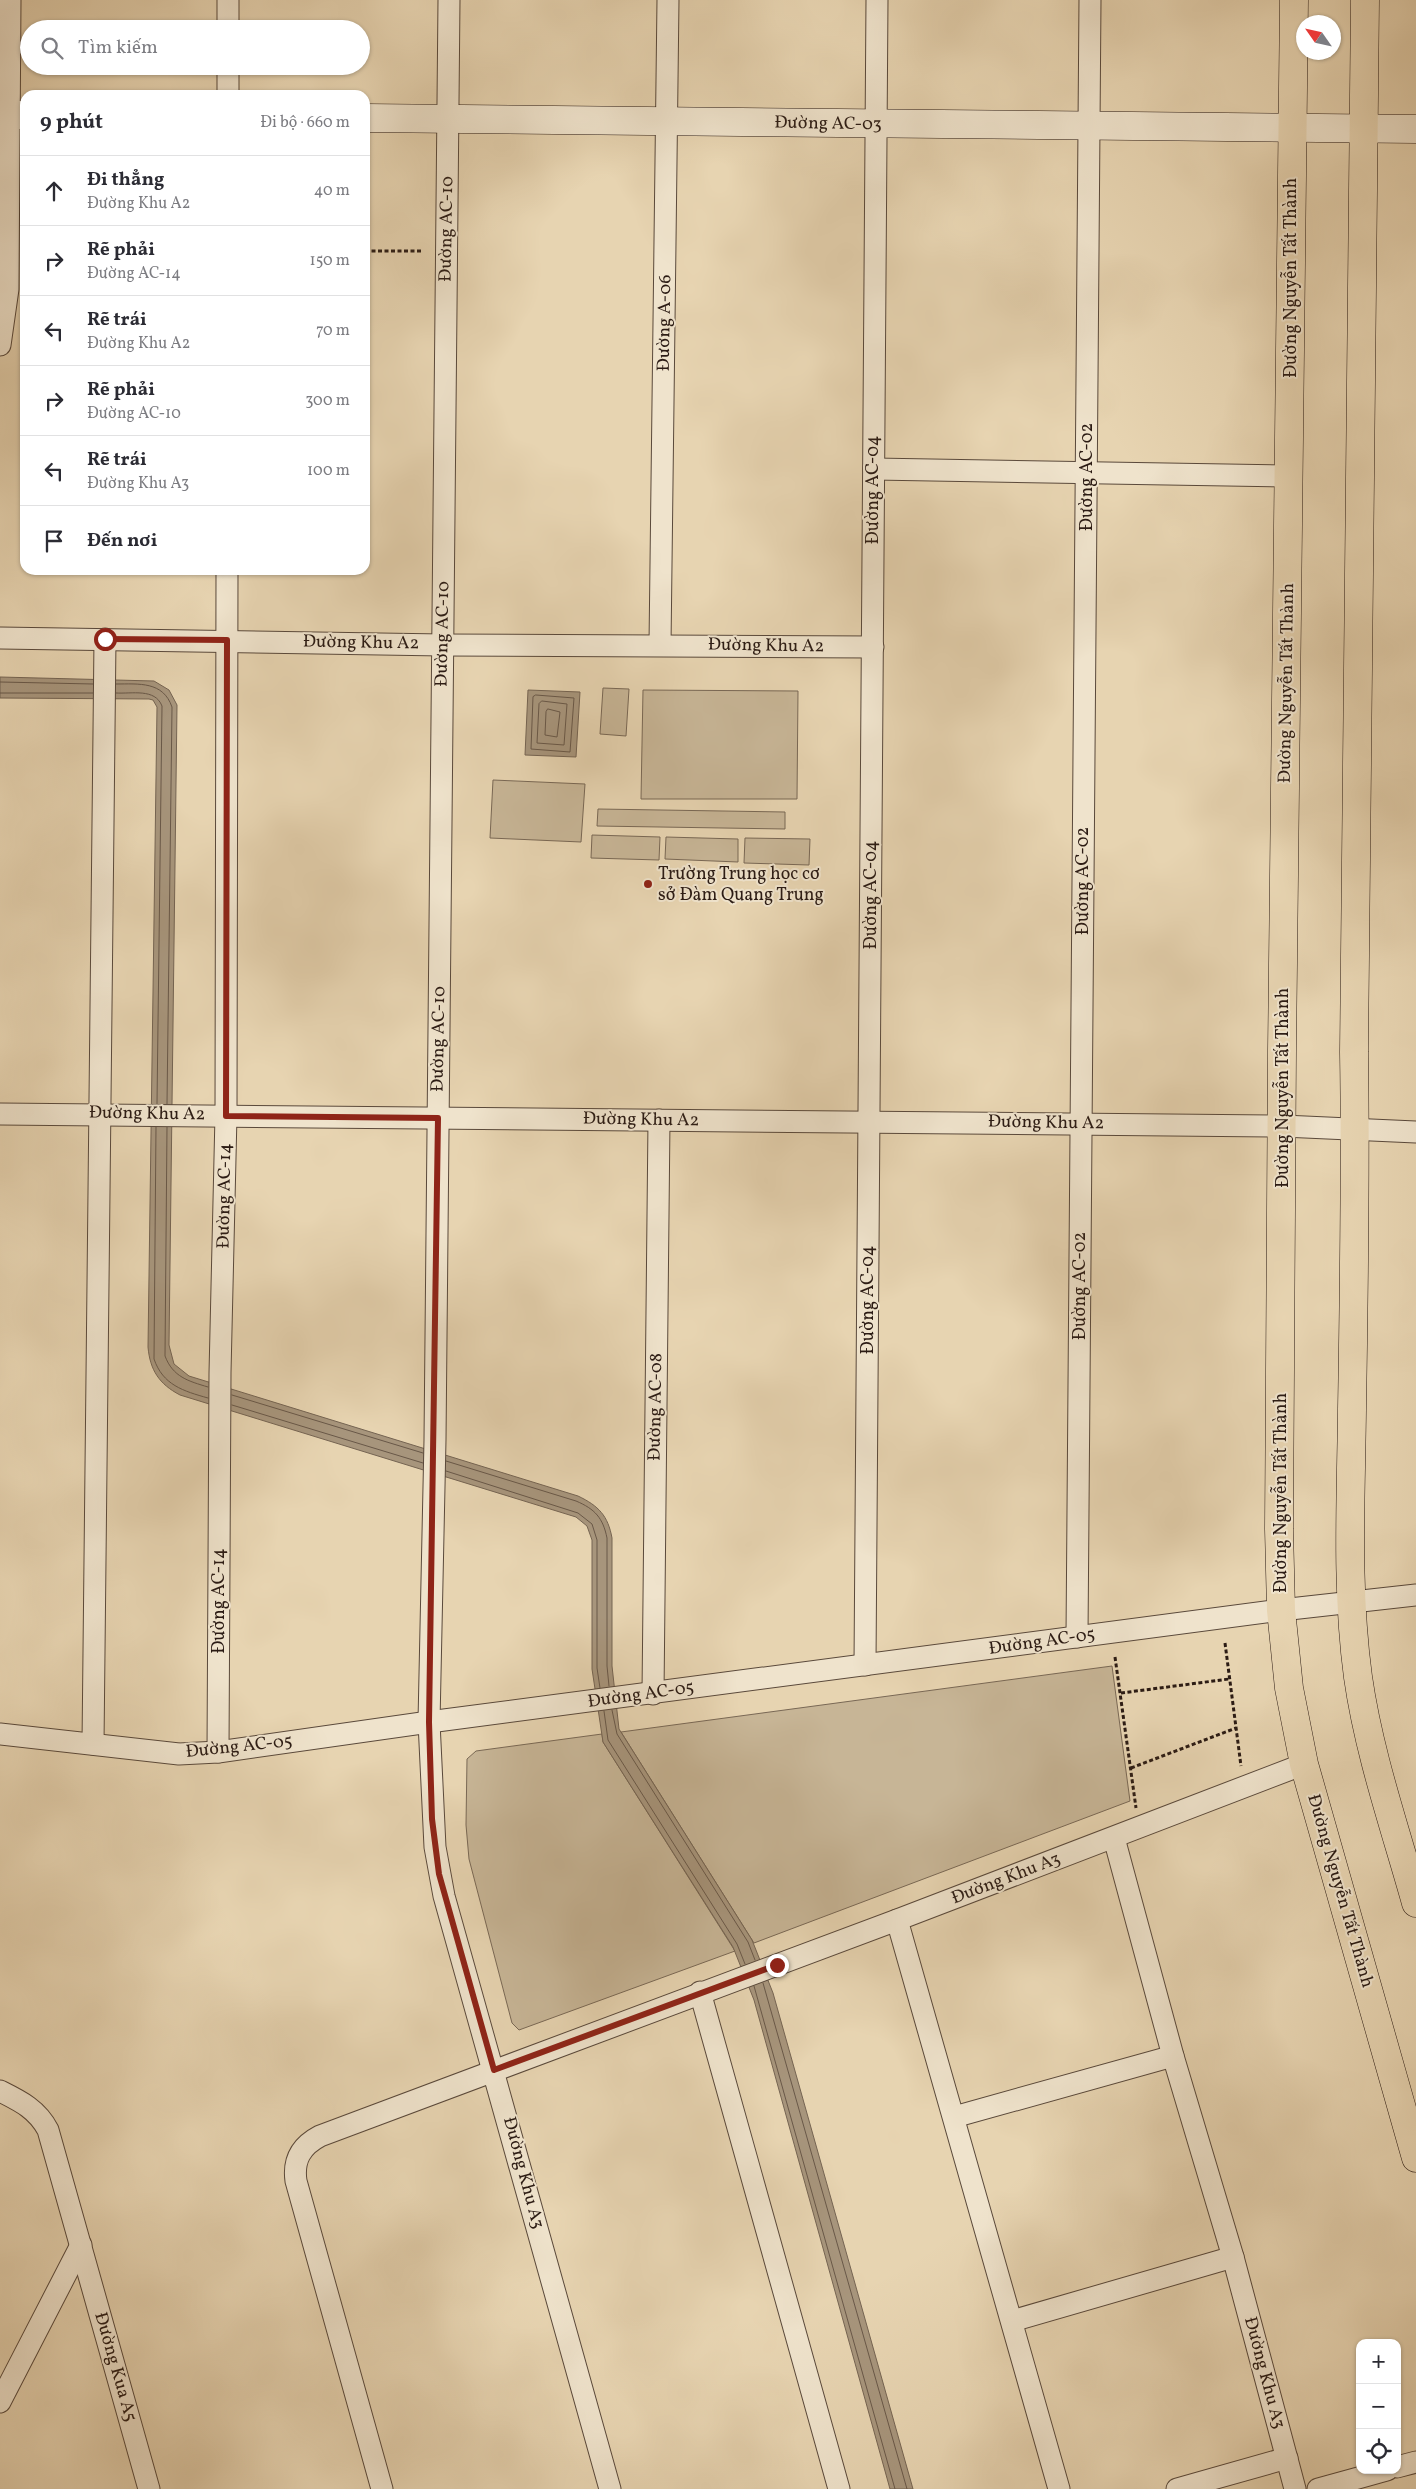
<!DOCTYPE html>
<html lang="vi">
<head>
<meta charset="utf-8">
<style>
  :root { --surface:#fff; --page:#f7f7f7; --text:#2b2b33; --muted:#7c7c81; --line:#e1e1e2 }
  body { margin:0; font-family:Vollkorn,serif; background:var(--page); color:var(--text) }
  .controls { position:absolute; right:15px; bottom:15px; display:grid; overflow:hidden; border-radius:10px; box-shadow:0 1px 4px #0004 }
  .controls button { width:45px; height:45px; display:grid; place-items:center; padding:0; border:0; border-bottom:1px solid var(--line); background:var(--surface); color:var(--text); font:25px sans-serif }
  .compass { position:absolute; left:1296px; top:15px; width:45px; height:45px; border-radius:50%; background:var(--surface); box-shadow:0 1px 4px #0004; rotate:304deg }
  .stop { position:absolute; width:15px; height:15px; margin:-11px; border:4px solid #8f2418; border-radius:50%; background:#fff }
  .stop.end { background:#8f2418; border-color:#fff; box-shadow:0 1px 5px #0008 }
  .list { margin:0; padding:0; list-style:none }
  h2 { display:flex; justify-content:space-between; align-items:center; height:65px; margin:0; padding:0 20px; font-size:21px }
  h2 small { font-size:16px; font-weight:400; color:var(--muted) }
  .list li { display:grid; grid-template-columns:32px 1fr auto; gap:15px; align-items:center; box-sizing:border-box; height:70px; padding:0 20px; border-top:1px solid var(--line) }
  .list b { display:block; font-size:19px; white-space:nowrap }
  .list p { margin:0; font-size:16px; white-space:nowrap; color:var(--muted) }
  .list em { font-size:16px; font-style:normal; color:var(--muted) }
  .icon { flex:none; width:28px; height:28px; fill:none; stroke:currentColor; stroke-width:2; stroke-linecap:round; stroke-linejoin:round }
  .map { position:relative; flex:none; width:1416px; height:2489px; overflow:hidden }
  .search { position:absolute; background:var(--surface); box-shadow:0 1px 4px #0004; left:20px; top:20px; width:350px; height:55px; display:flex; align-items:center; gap:12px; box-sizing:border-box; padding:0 18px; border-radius:28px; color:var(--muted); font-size:19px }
  .panel { position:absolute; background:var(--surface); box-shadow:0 1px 4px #0004; left:20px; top:90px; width:350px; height:485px; border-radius:15px }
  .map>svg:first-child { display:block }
</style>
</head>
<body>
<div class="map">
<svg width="1416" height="2489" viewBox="0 0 1416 2489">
  <rect width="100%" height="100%" fill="#e7d4b1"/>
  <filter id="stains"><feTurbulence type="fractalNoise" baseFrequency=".004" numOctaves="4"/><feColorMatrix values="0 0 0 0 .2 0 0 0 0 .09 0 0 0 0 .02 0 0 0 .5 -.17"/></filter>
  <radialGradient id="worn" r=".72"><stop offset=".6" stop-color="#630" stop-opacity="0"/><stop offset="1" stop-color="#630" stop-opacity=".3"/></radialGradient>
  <g fill="#c7b596" stroke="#796855">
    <path d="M 603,688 L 629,689 L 626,736 L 600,734 Z"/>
    <path d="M 643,690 L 798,691 L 797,799 L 641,799 Z"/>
    <path d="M 493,780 L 585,784 L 581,842 L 490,838 Z"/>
    <path d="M 598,809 L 785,812 L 785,829 L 597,826 Z"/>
    <path d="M 592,835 L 660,837 L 659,860 L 591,858 Z"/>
    <path d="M 666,837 L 738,839 L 738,862 L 665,859 Z"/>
    <path d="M 745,838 L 810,839 L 809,865 L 744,863 Z"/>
    <path d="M 1112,1666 L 1130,1801 L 754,1943 L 621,1732 Z"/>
    <path d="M 602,1734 L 603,1742 L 735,1951 L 519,2030 L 512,2023 L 469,1859 L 466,1825 L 467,1759 L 476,1751 Z"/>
  </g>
  <g fill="#a7957c" stroke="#756452">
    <path d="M 0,677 L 154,681 L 169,690 L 177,705 L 169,1345 L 174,1364 L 189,1376 L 578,1496 C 599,1506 608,1516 612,1538 L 612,1666 L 619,1729 L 752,1940 L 773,1993 L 913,2489 L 890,2489 L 754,2000 L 733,1947 L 603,1742 L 592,1669 L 592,1540 L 587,1526 L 576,1517 L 180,1395 C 159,1384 150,1370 148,1347 L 157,707 L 153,700 L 149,699 L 0,698 Z"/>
    <path d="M 528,690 L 580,692 L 576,757 L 525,755 Z"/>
  </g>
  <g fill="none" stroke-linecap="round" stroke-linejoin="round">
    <g stroke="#695848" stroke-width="1">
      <path d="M 0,682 L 93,684"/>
      <path d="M 116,684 C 139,684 163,681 172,707 L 167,1104"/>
      <path d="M 0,693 L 93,693"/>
      <path d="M 116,693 C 132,694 155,688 162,706 L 157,1104"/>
      <path d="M 536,695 L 574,698 L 570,752 L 531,749 L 533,697 Z"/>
      <path d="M 542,701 L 567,704 L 564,745 L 537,743 L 539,704 Z"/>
      <path d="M 548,709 L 560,712 L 557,737 L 545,735 L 546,712 Z"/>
      <path d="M 156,1127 L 154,1359 C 163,1385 183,1391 208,1398"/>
      <path d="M 167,1127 L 165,1356 C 173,1377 188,1381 208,1387"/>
      <path d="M 232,1395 L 423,1453"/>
      <path d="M 232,1405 L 423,1463"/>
      <path d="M 446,1461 L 576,1501 C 595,1509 603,1518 607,1538 L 607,1666 L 609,1686"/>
      <path d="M 446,1471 L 578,1513 L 592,1524 L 597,1540 L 597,1668 L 600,1688"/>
      <path d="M 612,1710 L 617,1734 L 748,1942 L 755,1960"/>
      <path d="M 604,1711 L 608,1740 L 737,1944 L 745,1964"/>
      <path d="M 763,1983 L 907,2489"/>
      <path d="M 754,1986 L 895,2489"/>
    </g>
    <g stroke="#5a493b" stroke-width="23">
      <g id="street">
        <path d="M 449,0 L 435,1440 L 429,1722 L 435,1847 L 444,1896 L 610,2489"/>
        <path d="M 228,29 L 228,0"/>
        <path d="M 228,95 L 228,66"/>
        <path d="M 0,345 L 8,289 L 10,0"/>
        <path d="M 874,469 L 1289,476"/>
        <path d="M 0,638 L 443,645 L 873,647"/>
        <path d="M 660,645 L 668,0"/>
        <path d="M 0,1114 L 1283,1126 L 1416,1132"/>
        <path d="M 1077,1637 L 1090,0"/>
        <path d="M 865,1665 L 877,0"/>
        <path d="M 653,1694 L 659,1120"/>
        <path d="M 0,1734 L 179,1754 L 218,1752 L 429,1722 L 1281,1610 L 1416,1595"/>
        <path d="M 93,1744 L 105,639"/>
        <path d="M 218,1752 L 220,1373 L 226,1115 L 227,570"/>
        <path d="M 1114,1838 L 1173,2056 L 1233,2257 L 1295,2489"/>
        <path d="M 897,1920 L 1059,2489"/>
        <path d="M 700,1992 L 839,2489"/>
        <path d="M 0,2091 C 20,2101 37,2109 48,2130 L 149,2489"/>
        <path d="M 954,2117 L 1173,2056"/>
        <path d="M 1012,2321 L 1233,2257"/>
        <path d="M 0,2402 L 81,2245"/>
        <path d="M 1397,2467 L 1416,2462"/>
        <path d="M 382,2489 L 296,2181 C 293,2160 301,2146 320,2136 L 897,1920 L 1304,1764"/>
        <path d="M 1177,2489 L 1287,2458"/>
        <path d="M 1318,2489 L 1387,2470"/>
      </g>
    </g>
    <g stroke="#2b1b14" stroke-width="29">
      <g id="secondary">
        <path d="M 0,115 L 25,115"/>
        <path d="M 365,118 L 1416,129"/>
      </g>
    </g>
    <g stroke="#2b1b14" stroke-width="29">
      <g id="primary">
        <path d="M 1294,0 L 1282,1051 L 1279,1529 L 1281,1610 L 1289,1688 L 1304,1764 L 1416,2158"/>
        <path d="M 1365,0 L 1354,1052 C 1356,1171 1354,1290 1352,1410 C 1351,1499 1346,1589 1358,1677 C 1369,1754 1395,1828 1416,1903"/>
      </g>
    </g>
    <g stroke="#2b1b14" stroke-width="3" stroke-dasharray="4 2.5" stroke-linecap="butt">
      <path d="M 365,251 L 423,251"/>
      <path d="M 1225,1643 L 1241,1766"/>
      <path d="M 1115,1657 L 1136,1808"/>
      <path d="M 1121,1693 L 1229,1679"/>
      <path d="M 1131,1768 L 1236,1728"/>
    </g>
    <use href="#street" stroke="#efe3cc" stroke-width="21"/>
    <use href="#secondary" stroke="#efe3cc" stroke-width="28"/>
    <use href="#primary" stroke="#e7d4b1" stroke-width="28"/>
  </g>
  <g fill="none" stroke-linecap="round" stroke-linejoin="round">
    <path stroke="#8f2418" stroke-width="6" d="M 105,639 L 227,640 L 226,1116 L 438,1118 L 429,1722 L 432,1819 L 439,1874 L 494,2070 L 777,1965"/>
  </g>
  <circle fill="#8f2418" stroke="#efe3cc" stroke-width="2" cx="648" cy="884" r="5"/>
  <g text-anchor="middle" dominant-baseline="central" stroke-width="4" stroke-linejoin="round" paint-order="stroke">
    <g font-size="18" fill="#2b1b14" stroke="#efe3cc">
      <text transform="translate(828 124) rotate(1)">Đường AC-03</text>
      <text transform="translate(447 229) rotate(-89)">Đường AC-10</text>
      <text transform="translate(1291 278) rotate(-90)">Đường Nguyễn Tất Thành</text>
      <text transform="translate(665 323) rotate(-89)">Đường A-06</text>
      <text transform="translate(1087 477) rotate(-90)">Đường AC-02</text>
      <text transform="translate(873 490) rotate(-90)">Đường AC-04</text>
      <text transform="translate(443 634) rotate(-89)">Đường AC-10</text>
      <text transform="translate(361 643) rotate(1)">Đường Khu A2</text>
      <text transform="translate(766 646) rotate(1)">Đường Khu A2</text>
      <text transform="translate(1287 683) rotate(-89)">Đường Nguyễn Tất Thành</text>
      <text transform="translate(1083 881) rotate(-90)">Đường AC-02</text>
      <text transform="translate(871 895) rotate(-90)">Đường AC-04</text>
      <text transform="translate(439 1039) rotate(-89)">Đường AC-10</text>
      <text transform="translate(1283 1088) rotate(-90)">Đường Nguyễn Tất Thành</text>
      <text transform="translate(147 1114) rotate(1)">Đường Khu A2</text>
      <text transform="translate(641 1120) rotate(1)">Đường Khu A2</text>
      <text transform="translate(1046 1123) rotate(1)">Đường Khu A2</text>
      <text transform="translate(225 1196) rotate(-89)">Đường AC-14</text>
      <text transform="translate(1080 1286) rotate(-90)">Đường AC-02</text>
      <text transform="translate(868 1300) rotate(-90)">Đường AC-04</text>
      <text transform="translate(656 1407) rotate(-89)">Đường AC-08</text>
      <text transform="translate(1281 1493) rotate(-90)">Đường Nguyễn Tất Thành</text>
      <text transform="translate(219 1601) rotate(-90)">Đường AC-14</text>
      <text transform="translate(1042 1642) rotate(-8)">Đường AC-05</text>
      <text transform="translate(641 1695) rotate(-8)">Đường AC-05</text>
      <text transform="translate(239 1747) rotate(-6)">Đường AC-05</text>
      <text transform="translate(1006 1879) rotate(-21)">Đường Khu A3</text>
      <text transform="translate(1340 1891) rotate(74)">Đường Nguyễn Tất Thành</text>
      <text transform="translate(523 2173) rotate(75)">Đường Khu A3</text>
      <text transform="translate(115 2367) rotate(74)">Đường Kua A5</text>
      <text transform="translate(1264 2373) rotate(75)">Đường Khu A3</text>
    </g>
    <g font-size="18" fill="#2b1b14" stroke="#efe3cc" text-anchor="start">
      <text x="658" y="874">Trường Trung học cơ<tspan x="658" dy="21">sở Đàm Quang Trung</tspan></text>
    </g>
  </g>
  <rect width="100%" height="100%" filter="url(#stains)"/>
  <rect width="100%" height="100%" fill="url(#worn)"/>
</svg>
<div class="controls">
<button>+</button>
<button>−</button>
<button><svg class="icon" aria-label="locate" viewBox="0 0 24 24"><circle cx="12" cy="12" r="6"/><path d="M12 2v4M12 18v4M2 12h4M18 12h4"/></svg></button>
</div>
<svg class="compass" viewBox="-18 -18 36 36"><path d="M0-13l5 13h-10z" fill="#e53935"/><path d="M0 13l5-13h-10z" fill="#7c7c81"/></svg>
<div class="stop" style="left:105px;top:639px"></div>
<div class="stop end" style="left:777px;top:1965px"></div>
<div class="search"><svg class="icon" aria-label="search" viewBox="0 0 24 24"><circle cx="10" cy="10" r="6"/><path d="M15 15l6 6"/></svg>Tìm kiếm</div>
<section class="panel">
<h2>9 phút<small>Đi bộ · 660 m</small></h2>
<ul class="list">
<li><svg class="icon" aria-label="ahead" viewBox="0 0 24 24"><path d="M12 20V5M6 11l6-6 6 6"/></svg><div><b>Đi thẳng</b><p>Đường Khu A2</p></div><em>40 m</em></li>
<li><svg class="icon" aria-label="right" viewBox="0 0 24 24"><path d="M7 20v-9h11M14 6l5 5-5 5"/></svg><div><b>Rẽ phải</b><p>Đường AC-14</p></div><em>150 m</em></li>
<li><svg class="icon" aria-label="left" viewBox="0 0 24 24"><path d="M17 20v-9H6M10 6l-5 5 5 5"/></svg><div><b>Rẽ trái</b><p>Đường Khu A2</p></div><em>70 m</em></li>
<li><svg class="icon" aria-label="right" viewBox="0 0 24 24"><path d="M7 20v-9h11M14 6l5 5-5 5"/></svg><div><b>Rẽ phải</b><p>Đường AC-10</p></div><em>300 m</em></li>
<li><svg class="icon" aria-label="left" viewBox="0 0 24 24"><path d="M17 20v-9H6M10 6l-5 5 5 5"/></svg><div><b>Rẽ trái</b><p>Đường Khu A3</p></div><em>100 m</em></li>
<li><svg class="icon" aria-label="arrive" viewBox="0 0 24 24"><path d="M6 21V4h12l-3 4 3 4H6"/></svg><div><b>Đến nơi</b></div></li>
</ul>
</section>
</div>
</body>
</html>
